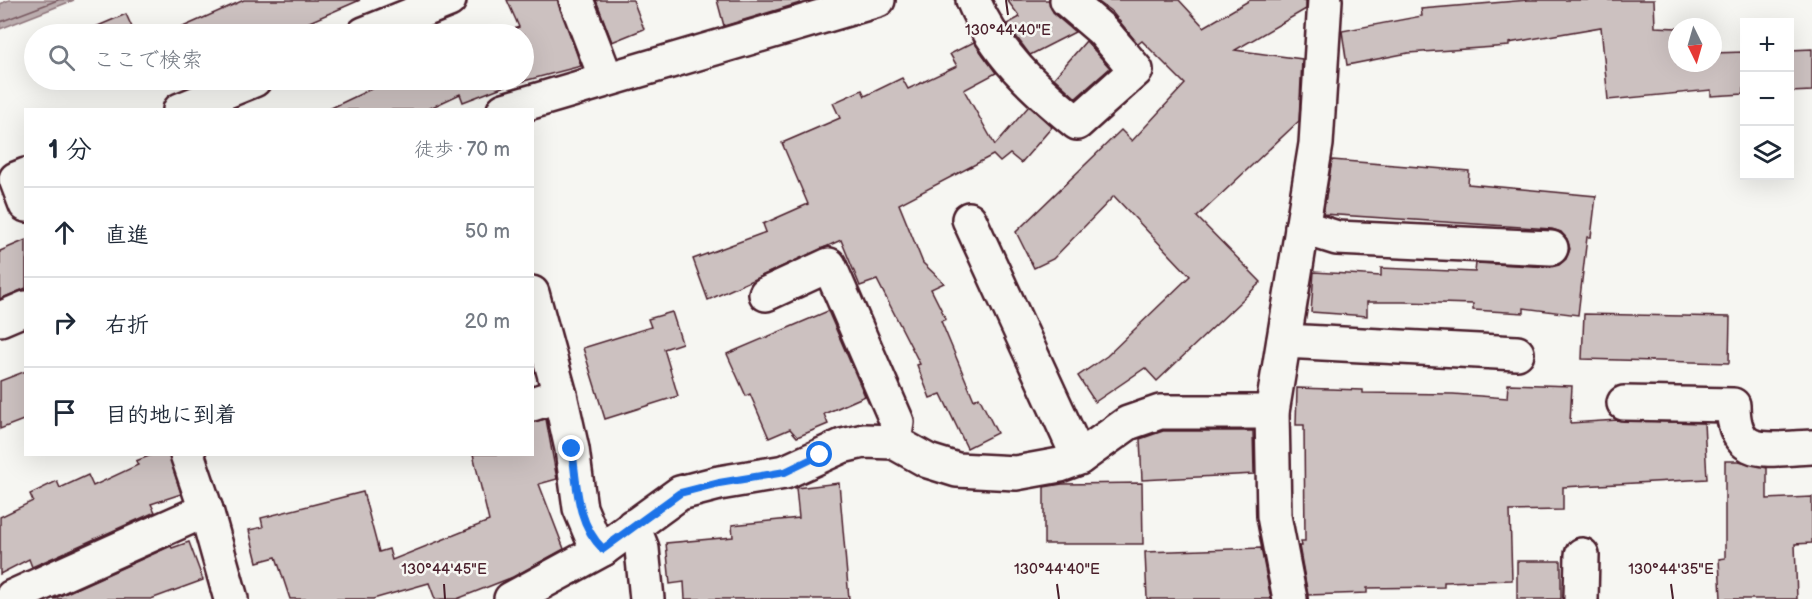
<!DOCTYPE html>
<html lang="ja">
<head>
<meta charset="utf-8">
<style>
  :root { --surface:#fff; --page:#f6f6f7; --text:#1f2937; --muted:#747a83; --line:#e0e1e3 }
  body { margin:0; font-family:"Balsamiq Sans","Klee One",sans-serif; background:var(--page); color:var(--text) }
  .controls { position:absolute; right:18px; top:18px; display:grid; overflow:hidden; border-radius:0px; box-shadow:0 6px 24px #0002 }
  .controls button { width:54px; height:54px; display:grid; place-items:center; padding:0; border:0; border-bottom:2px solid var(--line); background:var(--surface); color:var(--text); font:30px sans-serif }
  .compass { position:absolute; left:1668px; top:18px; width:54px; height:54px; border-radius:50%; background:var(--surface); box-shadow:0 6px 24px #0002; rotate:175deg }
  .stop { position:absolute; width:18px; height:18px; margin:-14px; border:4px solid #1a73e8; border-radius:50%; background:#fff }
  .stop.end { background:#1a73e8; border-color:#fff; box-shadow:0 2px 6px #0008 }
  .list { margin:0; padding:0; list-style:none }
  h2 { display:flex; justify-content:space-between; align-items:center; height:78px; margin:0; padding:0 24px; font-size:26px }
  h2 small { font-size:20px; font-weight:400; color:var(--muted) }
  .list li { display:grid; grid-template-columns:39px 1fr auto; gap:18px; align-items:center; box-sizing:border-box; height:90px; padding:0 24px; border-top:2px solid var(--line) }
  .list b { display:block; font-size:22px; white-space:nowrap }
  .list em { font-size:20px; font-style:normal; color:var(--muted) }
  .icon { flex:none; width:33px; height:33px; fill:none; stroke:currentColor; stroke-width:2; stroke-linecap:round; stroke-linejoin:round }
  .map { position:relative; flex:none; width:1812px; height:599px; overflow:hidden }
  .search { position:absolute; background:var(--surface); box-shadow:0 6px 24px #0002; left:24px; top:24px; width:510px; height:66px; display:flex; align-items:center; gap:15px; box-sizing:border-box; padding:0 21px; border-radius:33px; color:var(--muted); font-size:22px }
  .panel { position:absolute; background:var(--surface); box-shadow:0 6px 24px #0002; left:24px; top:108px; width:510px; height:348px; border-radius:0px }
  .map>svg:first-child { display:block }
</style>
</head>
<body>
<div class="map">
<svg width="1812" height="599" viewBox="0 0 1812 599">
  <rect width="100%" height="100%" fill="#f6f6f2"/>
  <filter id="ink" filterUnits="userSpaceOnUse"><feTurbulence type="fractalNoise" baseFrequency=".0167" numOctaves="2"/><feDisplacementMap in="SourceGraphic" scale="12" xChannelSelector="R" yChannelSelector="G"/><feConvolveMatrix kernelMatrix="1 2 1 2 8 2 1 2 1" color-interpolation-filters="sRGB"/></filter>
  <g filter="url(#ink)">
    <path fill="#bbadae" stroke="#8e747a" stroke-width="1.5" d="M 9,0 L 74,0 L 0,29 L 0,4 Z"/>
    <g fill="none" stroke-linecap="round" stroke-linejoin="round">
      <path stroke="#77585f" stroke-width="1.5" d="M 0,22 L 58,0"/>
    </g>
    <g fill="#ccc1c0" stroke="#4a1f2b" stroke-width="1.5">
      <path d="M 244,0 L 360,0 L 282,34 L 167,34 Z"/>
      <path d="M 507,0 L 558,0 L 581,66 L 505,86 L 463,102 L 460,94 L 426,110 L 327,110 L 390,80 L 524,80 L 524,34 L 499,34 L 519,27 Z"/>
      <path d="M 596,0 L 633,0 L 644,29 L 612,42 Z"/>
      <path d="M 717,0 L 800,0 L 800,3 L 724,26 Z"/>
      <path d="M 1007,0 L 1049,0 L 1054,14 L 1075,32 L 1030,55 L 1007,24 L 1020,17 Z"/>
      <path d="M 1096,0 L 1179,0 L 1204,27 L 1250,0 L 1306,0 L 1306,9 L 1235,50 L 1302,59 L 1299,121 L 1197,217 L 1261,282 L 1157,381 L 1145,368 L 1095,402 L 1078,376 L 1107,356 L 1190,276 L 1114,196 L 1053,259 L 1034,268 L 1016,232 L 1121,130 L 1132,141 L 1185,84 L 1142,41 L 1138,44 L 1112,12 Z"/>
      <path d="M 1528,0 L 1654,0 L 1655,27 L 1677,28 L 1677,63 L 1713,63 L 1713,53 L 1744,52 L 1744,94 L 1711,96 L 1711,90 L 1608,100 L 1601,27 L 1509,43 L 1509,46 L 1408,53 L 1347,65 L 1342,31 L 1422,16 L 1421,9 Z"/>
      <path d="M 126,14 L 135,34 L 79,34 Z"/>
      <path d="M 1086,41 L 1110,68 L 1076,98 L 1054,78 Z"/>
      <path d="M 974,42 L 996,73 L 964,90 L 995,145 L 1029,106 L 1052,127 L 1021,163 L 1010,154 L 1000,162 L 993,155 L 899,204 L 923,263 L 944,283 L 931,289 L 946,319 L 941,321 L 974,400 L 979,397 L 997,433 L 967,448 L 941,394 L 930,398 L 917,365 L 920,364 L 877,280 L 860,286 L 841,240 L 708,300 L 693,259 L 766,232 L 763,224 L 808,204 L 782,143 L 840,118 L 833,103 L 862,90 L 865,96 L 902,78 L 908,89 L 957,66 L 950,54 Z"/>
      <path d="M 1812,49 L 1812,91 L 1790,92 L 1790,50 Z"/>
      <path d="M 1332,160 L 1469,171 L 1468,184 L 1596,196 L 1591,237 L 1587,237 L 1578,315 L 1524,308 L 1524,313 L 1473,310 L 1473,304 L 1404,302 L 1367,302 L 1367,316 L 1311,312 L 1314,272 L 1381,276 L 1381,268 L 1475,272 L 1476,263 L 1551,267 L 1559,265 L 1566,259 L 1570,249 L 1567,239 L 1561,232 L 1552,229 L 1323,214 Z"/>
      <path d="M 26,240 L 26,288 L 0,299 L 0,251 Z"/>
      <path d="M 828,311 L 865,396 L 824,414 L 828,424 L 797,437 L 790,429 L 769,438 L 750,394 L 746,396 L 727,354 Z"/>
      <path d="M 672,312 L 682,343 L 664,349 L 678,396 L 605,419 L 583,348 L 651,327 L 648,319 Z"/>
      <path d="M 1584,314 L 1730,317 L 1729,363 L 1582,359 Z"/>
      <path d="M 26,371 L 26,419 L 0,429 L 0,381 Z"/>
      <path d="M 1508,384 L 1572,386 L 1570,423 L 1618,420 L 1704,423 L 1707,479 L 1563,487 L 1563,510 L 1510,511 L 1512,580 L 1444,582 L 1444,587 L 1367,588 L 1367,593 L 1308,595 L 1299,546 L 1302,546 L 1301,541 L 1305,541 L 1304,425 L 1296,425 L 1297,388 L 1363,390 L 1363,393 L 1453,394 L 1507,398 Z"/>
      <path d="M 546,419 L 557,479 L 539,484 L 564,549 L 513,577 L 457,599 L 435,599 L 429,583 L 373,599 L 290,599 L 276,557 L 257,562 L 249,530 L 263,527 L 261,518 L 363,492 L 379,552 L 389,549 L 392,560 L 489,521 L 473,454 L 532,454 L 532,422 Z"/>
      <path d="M 1163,431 L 1253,431 L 1254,474 L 1142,480 L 1140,439 Z"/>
      <path d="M 154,454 L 169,454 L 181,494 L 151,504 L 155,512 L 32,567 L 29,559 L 0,574 L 0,517 L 33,501 L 30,494 L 57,481 L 60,488 L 88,475 L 93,486 L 138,465 L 136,461 Z"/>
      <path d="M 1725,461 L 1739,461 L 1767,468 L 1767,499 L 1812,497 L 1812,543 L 1795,544 L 1797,599 L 1721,599 L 1719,559 L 1725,558 Z"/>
      <path d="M 839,483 L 849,599 L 685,599 L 684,582 L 670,584 L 666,543 L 733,537 L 732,525 L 799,518 L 796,488 Z"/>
      <path d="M 1142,483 L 1143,544 L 1044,544 L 1044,487 L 1062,484 Z"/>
      <path d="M 189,542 L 203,580 L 151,599 L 53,599 L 171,546 L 172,548 Z"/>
      <path d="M 1261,548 L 1271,599 L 1147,599 L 1145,552 Z"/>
      <rect x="1517" y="561" width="44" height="38"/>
    </g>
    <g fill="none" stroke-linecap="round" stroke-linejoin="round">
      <g stroke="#4a1f2b" stroke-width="38">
        <g id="minor">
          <path d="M 576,0 L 601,65 L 602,79"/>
          <path d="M 973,0 C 995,53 1034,88 1077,123 L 1136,70 L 1102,30 L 1067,0"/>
          <path d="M 364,34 L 449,0"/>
          <path d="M 180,110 L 254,80"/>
          <path d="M 504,110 L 878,0"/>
          <path d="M 26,175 L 16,179 L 26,205"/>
          <path d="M 969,219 L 1079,458"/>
          <path d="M 1302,227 L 1337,238 L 1551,248"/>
          <path d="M 532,293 L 560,395 L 572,449 L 580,508 L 593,539 L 603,549"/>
          <path d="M 766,294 L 829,265 L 897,422 L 894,442"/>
          <path d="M 0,319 L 26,308"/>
          <path d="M 1284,341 L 1517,353"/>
          <path d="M 1624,403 L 1733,405 C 1734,462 1769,448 1812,447"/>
          <path d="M 532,404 L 560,395"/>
          <path d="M 187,454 L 206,510 L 231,599"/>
          <path d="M 633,526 L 642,549 L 647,599"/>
          <path d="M 12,597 L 206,510"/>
          <path d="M 511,599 L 603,549 L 680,493 L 719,483 L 785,472 L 842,446 L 864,441 L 894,442 L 928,461 L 957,470 L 1016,473 L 1060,465 L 1079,458 L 1128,423 L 1160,412 L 1272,412"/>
          <path d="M 1290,599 L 1274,516 L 1272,412 L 1316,144 L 1325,0"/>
          <path d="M 1581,599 L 1582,555"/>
        </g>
      </g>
      <use href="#minor" stroke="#f6f6f2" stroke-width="33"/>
    </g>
  </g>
  <g fill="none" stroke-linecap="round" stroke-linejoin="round" filter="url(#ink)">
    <path stroke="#1a73e8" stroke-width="8" d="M 572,449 C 577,484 576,523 603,549 L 680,493 L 719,483 L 785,472 L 820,455"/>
  </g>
  <path fill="none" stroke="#4a1f2b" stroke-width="2" d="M 1006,0 L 1008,15M 444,584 L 445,599M 1057,584 L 1059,599M 1671,584 L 1673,599"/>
  <g font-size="15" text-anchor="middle" fill="#4a1f2b" stroke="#f6f6f2" stroke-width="5" stroke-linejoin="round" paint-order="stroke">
    <text x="1008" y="35">130°44'40"E</text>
    <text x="444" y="574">130°44'45"E</text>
    <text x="1057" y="574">130°44'40"E</text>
    <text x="1671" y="574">130°44'35"E</text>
  </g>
</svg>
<div class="controls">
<button>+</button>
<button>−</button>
<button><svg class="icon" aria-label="layers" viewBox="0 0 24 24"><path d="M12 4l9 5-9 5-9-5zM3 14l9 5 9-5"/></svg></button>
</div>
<svg class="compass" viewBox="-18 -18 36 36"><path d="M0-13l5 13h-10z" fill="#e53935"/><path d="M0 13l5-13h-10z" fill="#747a83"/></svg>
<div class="stop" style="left:820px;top:455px"></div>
<div class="stop end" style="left:572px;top:449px"></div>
<div class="search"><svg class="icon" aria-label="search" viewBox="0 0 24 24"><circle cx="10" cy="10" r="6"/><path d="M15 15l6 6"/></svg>ここで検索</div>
<section class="panel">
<h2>1 分<small>徒歩 · 70 m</small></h2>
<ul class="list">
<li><svg class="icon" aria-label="ahead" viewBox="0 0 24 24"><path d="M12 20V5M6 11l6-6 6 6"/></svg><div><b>直進</b></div><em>50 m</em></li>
<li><svg class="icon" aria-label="right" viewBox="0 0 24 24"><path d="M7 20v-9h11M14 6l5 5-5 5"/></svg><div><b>右折</b></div><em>20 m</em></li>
<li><svg class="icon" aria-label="arrive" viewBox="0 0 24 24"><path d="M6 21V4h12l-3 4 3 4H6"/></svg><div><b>目的地に到着</b></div></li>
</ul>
</section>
</div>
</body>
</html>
